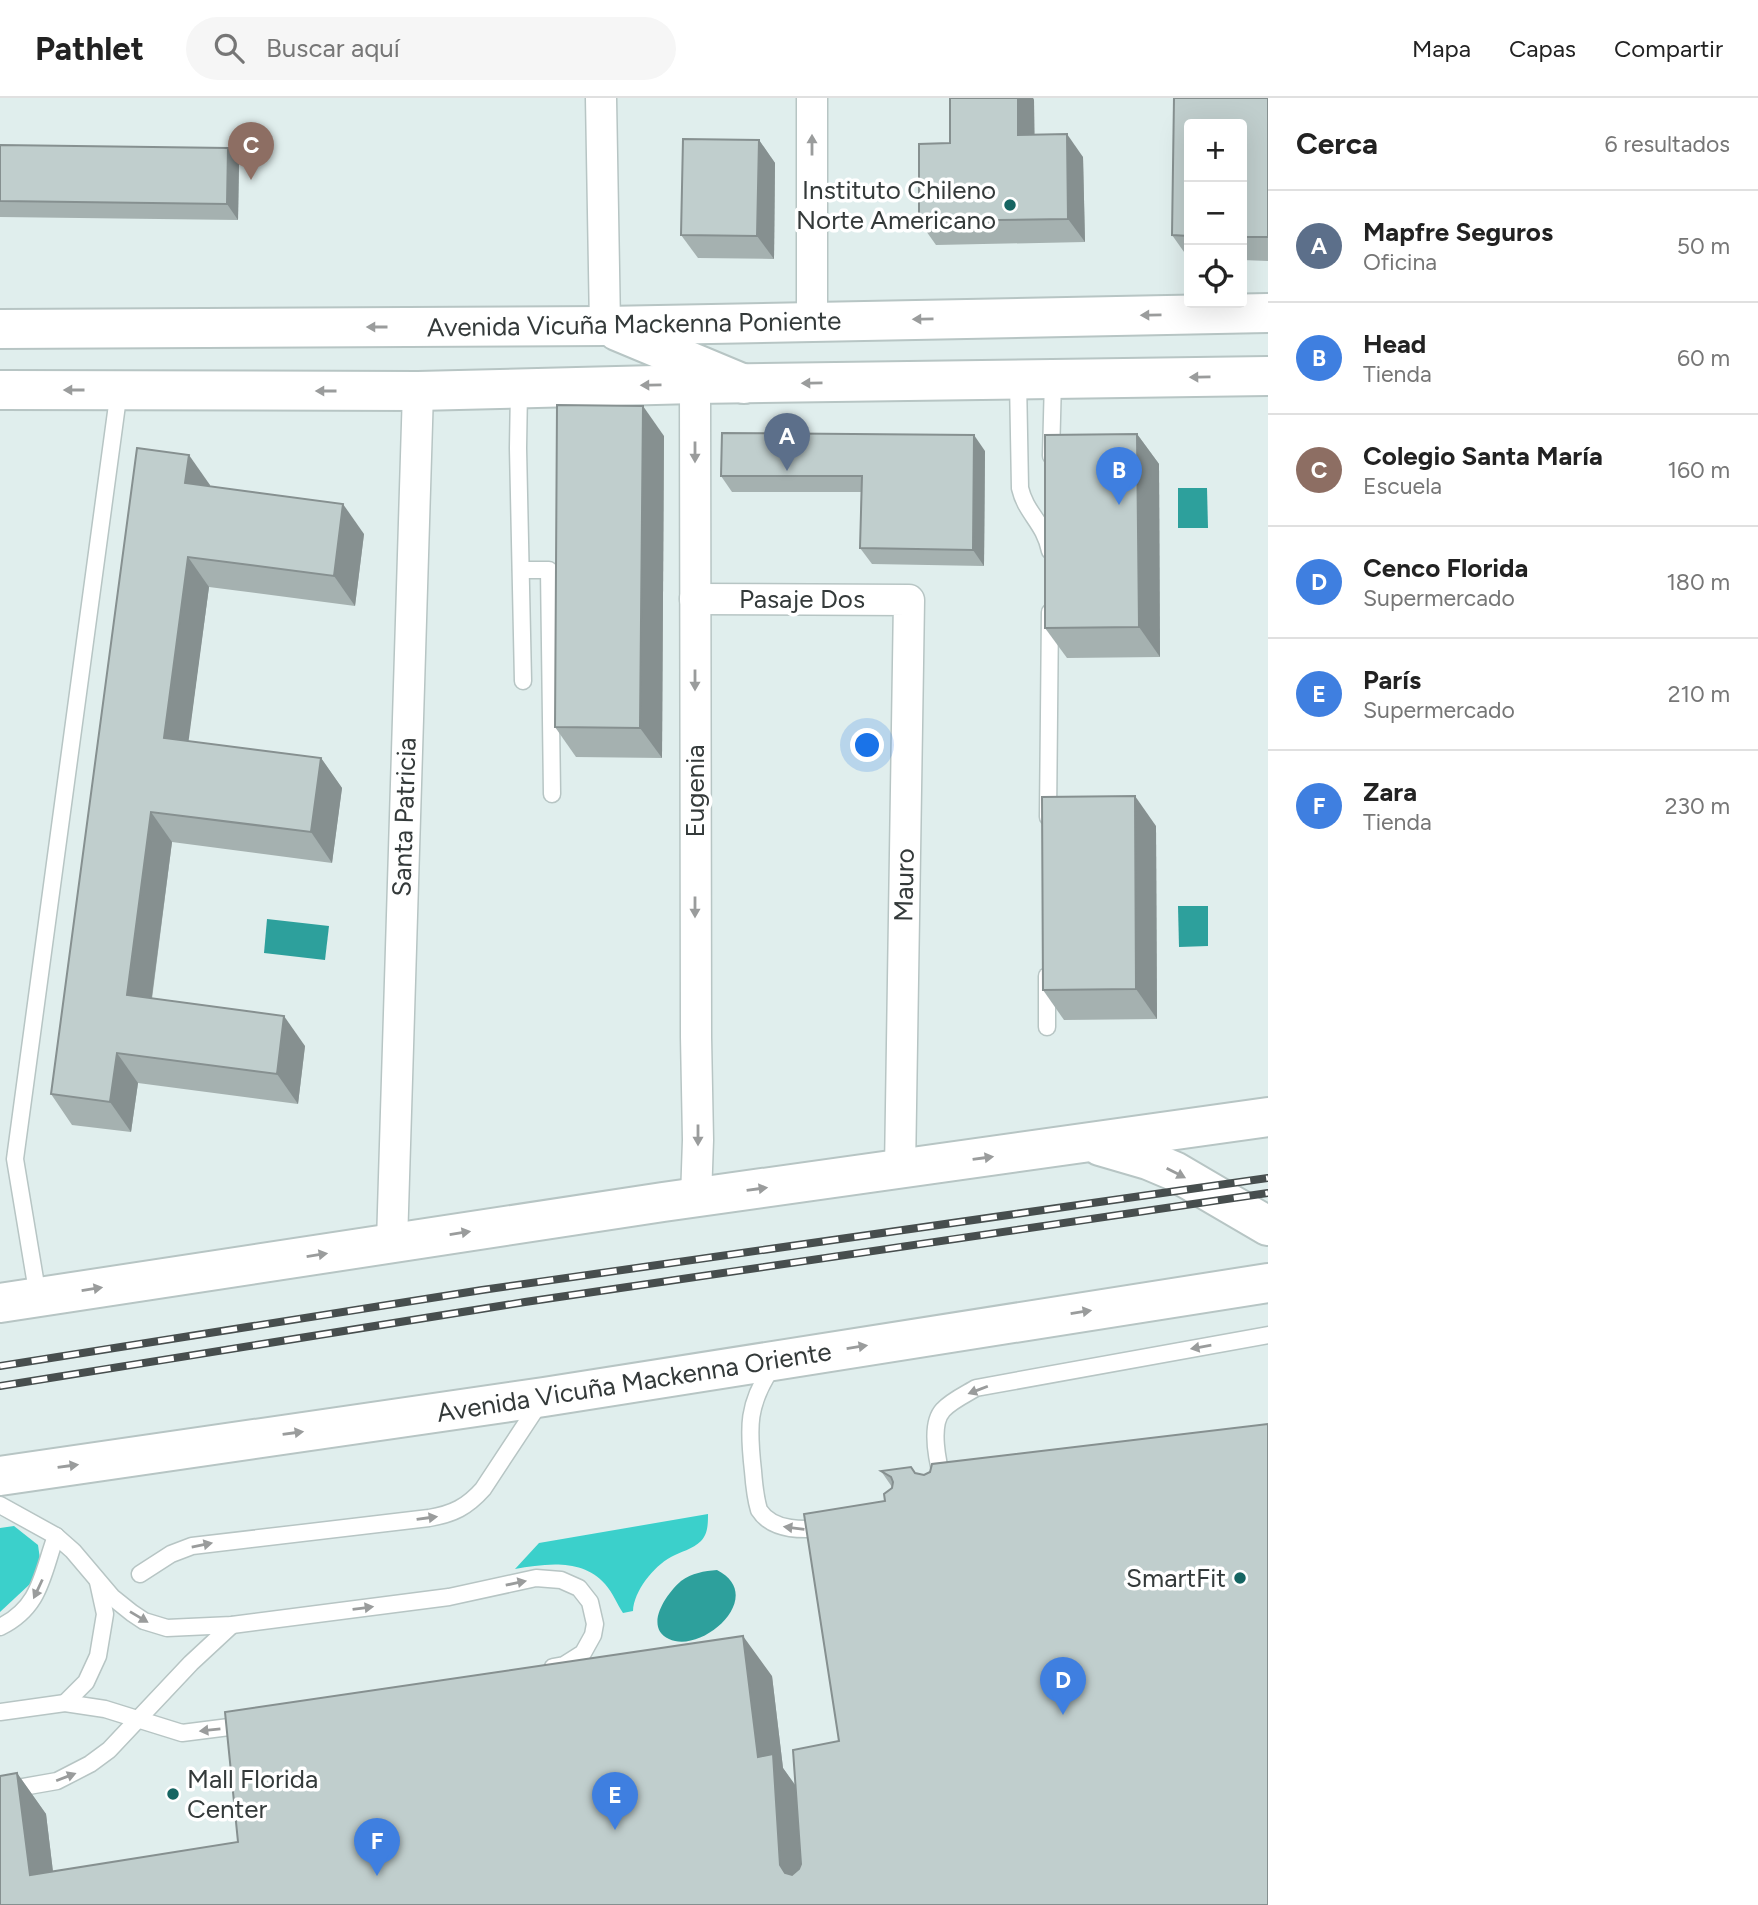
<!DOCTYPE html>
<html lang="es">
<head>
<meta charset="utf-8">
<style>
  :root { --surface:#fff; --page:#f6f6f6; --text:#222; --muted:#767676; --line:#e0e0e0; --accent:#d93025 }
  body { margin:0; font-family:Figtree,sans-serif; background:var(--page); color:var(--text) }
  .controls { position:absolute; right:21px; top:21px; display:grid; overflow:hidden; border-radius:7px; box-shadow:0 7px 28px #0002 }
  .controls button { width:63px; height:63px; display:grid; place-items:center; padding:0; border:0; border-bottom:2px solid var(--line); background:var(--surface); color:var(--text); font:35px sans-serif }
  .you { position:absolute; left:868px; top:648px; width:24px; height:24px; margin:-18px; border:5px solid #fff; border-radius:50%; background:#1a73e8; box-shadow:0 0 0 10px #1a73e833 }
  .badge { display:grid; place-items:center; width:46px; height:46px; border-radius:50%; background:var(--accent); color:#fff; font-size:23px; font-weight:700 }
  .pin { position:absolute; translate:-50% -58px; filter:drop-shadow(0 2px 4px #0008) }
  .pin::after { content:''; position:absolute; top:37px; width:24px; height:21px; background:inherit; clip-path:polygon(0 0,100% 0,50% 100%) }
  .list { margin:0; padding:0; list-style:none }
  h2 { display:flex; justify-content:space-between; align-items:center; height:91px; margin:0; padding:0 28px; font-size:30px }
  h2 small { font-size:23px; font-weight:400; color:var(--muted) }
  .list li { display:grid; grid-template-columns:46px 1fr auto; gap:21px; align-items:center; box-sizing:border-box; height:112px; padding:0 28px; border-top:2px solid var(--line) }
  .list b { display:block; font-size:26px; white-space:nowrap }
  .list p { margin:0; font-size:23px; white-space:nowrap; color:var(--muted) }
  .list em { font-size:23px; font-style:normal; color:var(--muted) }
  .icon { flex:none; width:38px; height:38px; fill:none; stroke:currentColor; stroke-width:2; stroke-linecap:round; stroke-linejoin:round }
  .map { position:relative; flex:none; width:1268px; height:1807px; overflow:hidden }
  header { display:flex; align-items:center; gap:42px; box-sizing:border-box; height:98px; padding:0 35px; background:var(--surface); border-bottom:2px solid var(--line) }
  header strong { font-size:33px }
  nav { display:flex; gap:38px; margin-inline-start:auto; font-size:24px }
  .search { width:490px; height:63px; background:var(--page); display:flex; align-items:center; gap:18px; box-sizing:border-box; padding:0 24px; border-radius:38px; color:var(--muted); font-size:26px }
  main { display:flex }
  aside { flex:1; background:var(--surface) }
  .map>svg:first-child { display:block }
</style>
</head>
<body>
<header>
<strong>Pathlet</strong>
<div class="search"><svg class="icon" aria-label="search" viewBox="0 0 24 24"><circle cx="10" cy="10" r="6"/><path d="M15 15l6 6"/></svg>Buscar aquí</div>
<nav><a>Mapa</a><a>Capas</a><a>Compartir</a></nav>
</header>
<main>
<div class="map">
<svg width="1268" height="1807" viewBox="0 0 1268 1807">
  <rect width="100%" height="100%" fill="#e0eeed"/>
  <g fill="#3bd0cb">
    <path d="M 708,1416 C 708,1425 708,1436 701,1443 C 693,1451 680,1454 671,1459 C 653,1469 634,1493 633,1513 L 623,1515 C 617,1506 613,1495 605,1486 C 582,1460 545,1466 515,1471 L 539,1445 Z"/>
    <path d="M 14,1428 L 38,1447 L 41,1468 L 30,1486 L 0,1514 L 0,1430 Z"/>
  </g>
  <g fill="#2da09c">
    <path d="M 1178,390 L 1207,390 L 1208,430 L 1178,430 Z"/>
    <path d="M 1178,808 L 1208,808 L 1208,848 L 1179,849 Z"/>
    <path d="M 267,821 L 329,828 L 325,862 L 264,855 Z"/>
    <path d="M 717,1472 C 768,1498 702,1557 669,1541 C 643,1529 667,1495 681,1483 C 692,1475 704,1473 717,1472 Z"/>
  </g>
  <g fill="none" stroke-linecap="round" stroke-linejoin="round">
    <g stroke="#b7c5c4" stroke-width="19">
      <g id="lane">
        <path d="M 1018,282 L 1020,390 C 1026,416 1044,424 1050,453"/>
        <path d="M 519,291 L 518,350 L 523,583"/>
        <path d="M 1051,358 L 1053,281"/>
        <path d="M 521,472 L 549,472 L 552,696"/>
        <path d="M 1048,719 L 1050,514"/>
        <path d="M 1047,929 L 1047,878"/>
        <path d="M 38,1199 L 15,1061 L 119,292"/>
        <path d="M 773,1268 C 747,1306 748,1329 753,1373 C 754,1386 755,1399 759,1412 C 773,1434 805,1432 828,1430"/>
        <path d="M 943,1384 C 938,1366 929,1327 943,1312 C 951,1303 966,1296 976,1290 L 1268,1237"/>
        <path d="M 0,1407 L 56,1438 L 73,1453 L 112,1499 L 132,1515 L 144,1523 L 167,1530 L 232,1527 L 449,1499 L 536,1480 L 561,1482 L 579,1490 L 590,1504 L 595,1526 L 593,1537 L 583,1555 L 564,1567 L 553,1569"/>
        <path d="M 140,1476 L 171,1456 L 192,1448 L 429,1420 C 453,1416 467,1409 483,1391 L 541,1303"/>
        <path d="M 0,1529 C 41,1509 42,1476 56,1438"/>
        <path d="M 65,1605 L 86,1584 L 98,1558 L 105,1516 L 98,1484"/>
        <path d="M 0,1614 L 65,1605 L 105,1611 L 182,1635 L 245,1627"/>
        <path d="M 0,1693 L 57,1683 L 90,1666 L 109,1652 L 191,1565 L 232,1527"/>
      </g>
    </g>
    <g stroke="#b7c5c4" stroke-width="33">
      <g id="street">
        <path d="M 601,0 L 605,228"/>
        <path d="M 812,0 L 812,223"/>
        <path d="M 695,286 L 696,939 L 698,1042 L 696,1100"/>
        <path d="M 695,501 L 909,502 L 900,1072"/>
        <path d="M 392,1145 L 418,293"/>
      </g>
    </g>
    <g stroke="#b7c5c4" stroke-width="42">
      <path id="secondary" d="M 0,292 L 418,293 L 695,286 L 1268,278"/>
    </g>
    <g stroke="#b7c5c4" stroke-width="42">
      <g id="primary">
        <path d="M 0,231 L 605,228 L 1268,215"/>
        <path d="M 617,233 L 744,286"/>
        <path d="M 1100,1048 L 1148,1062 L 1174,1073 L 1268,1128"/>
        <path d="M 0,1205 L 663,1104 L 1268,1019"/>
        <path d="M 0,1378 L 544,1299 L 1268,1185"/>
      </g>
    </g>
    <use href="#lane" stroke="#fff" stroke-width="16"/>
    <use href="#street" stroke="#fff" stroke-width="30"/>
    <use href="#secondary" stroke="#fff" stroke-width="38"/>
    <use href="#primary" stroke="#fff" stroke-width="38"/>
    <g stroke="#474e4e" stroke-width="8">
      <g id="rail">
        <path d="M 0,1268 L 482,1192 L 1268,1080"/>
        <path d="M 0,1288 L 525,1204 L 1268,1095"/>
      </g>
    </g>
    <use href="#rail" stroke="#fff" stroke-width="5" stroke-dasharray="16" stroke-linecap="butt"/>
  </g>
  <g fill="#a5b1b0">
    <path d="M 950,0 L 1033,0 L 1034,2 L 1034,36 L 1083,59 L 1085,144 L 936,147 L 919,123 L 950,45 Z"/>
    <path d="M 1174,0 L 1268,0 L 1268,163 L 1242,162 L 1242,26 L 1189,26 L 1189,161 L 1172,137 Z"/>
    <path d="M 759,42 L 775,65 L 774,161 L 698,160 L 681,137 Z"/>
    <path d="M 0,47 L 228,50 L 239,66 L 238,122 L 0,119 Z"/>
    <path d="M 1137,336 L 1159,366 L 1160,559 L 1067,560 L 1045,530 Z"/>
    <path d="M 664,338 L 662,660 L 576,659 L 555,629 Z"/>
    <path d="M 137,350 L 210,387 L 210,389 L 364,436 L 355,508 L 209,489 L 188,643 L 321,660 L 342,690 L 332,765 L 172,744 L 152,901 L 305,948 L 298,1006 L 138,985 L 131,1034 L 72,1027 L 51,996 Z"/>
    <path d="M 985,353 L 984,468 L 872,466 L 860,450 L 861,394 L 732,394 L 721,378 Z"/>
    <path d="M 1156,728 L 1157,921 L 1064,922 L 1043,892 Z"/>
    <path d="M 881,1373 L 916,1376 L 1268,1807 L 0,1807 L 17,1675 L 46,1716 L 53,1774 L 238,1744 L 772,1578 L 783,1670 L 796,1688 L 839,1643 L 885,1403 L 892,1389 Z"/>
  </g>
  <g fill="#869090">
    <path d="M 1018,0 L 1033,0 L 1034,2 L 1035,60 L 1018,37 Z"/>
    <path d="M 1067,36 L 1083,59 L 1085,144 L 1068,121 Z"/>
    <path d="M 759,42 L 775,65 L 774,161 L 757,138 Z"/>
    <path d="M 228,50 L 239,66 L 238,122 L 227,106 Z"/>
    <path d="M 643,308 L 664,338 L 662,660 L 640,630 Z"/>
    <path d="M 1137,336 L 1159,366 L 1160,559 L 1139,529 Z"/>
    <path d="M 974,337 L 985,353 L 984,468 L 973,452 Z"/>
    <path d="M 189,357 L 210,387 L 206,415 L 185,385 Z"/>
    <path d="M 343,406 L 364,436 L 355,508 L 334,478 Z"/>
    <path d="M 188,459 L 209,489 L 185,670 L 164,640 Z"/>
    <path d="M 321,660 L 342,690 L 332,765 L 311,734 Z"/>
    <path d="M 1135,698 L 1156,728 L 1157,921 L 1136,891 Z"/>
    <path d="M 151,714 L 172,744 L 148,928 L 127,897 Z"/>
    <path d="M 284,918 L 305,948 L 298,1006 L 277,976 Z"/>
    <path d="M 117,955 L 138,985 L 131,1034 L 110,1004 Z"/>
    <path d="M 743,1538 L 772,1578 L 783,1670 L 802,1697 L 807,1807 L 780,1767 L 758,1659 Z"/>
    <path d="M 17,1675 L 46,1716 L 57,1807 L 30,1777 Z"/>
  </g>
  <g fill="#c0cecd" stroke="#869090" stroke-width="2">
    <path d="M 950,0 L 1018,0 L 1018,37 L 1067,36 L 1068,121 L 919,123 L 919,46 L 950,45 Z"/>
    <path d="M 1174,0 L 1268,0 L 1268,139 L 1242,139 L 1242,26 L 1189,26 L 1189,138 L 1172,137 Z"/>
    <path d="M 683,41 L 759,42 L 757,138 L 681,137 Z"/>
    <path d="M 0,47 L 228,50 L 227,106 L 0,103 Z"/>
    <path d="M 557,307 L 643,308 L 640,630 L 555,629 Z"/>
    <path d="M 722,335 L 974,337 L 973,452 L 860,450 L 862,378 L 721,378 Z"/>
    <path d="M 1137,336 L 1139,529 L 1045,530 L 1045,337 Z"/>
    <path d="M 137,350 L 189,357 L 185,385 L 343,406 L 334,478 L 188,459 L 164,640 L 321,660 L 311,734 L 151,714 L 127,897 L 284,918 L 277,976 L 117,955 L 110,1004 L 51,996 Z"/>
    <path d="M 1135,698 L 1136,891 L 1043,892 L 1042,699 Z"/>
    <path d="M 1268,1326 L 1268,1807 L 0,1807 L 0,1678 L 17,1675 L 30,1777 L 238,1744 L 225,1614 L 743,1538 L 758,1659 L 773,1656 L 780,1767 L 785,1775 L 792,1777 L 799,1771 L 801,1766 L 793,1652 L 839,1643 L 804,1416 L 885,1403 L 884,1396 L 892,1390 L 893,1384 L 891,1379 L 881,1373 L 911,1369 L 915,1375 L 924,1377 L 930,1374 L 932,1366 Z"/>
  </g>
  <defs><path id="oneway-solid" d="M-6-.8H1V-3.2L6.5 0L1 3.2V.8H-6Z" transform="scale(1.75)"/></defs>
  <g fill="#9a9c9c">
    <use href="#oneway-solid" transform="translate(812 47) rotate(-90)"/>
    <use href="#oneway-solid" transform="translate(1151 217) rotate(179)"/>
    <use href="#oneway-solid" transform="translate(923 221) rotate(179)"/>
    <use href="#oneway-solid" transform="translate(377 229) rotate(180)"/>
    <use href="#oneway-solid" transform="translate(1200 279) rotate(179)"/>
    <use href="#oneway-solid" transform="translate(812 285) rotate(179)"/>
    <use href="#oneway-solid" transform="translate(651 287) rotate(179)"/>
    <use href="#oneway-solid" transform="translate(74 292) rotate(-180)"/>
    <use href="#oneway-solid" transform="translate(326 293) rotate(-180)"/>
    <use href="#oneway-solid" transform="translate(695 354) rotate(90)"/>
    <use href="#oneway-solid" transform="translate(695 582) rotate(90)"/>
    <use href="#oneway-solid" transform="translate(695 809) rotate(90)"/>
    <use href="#oneway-solid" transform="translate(698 1037) rotate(90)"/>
    <use href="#oneway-solid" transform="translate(983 1060) rotate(-8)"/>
    <use href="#oneway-solid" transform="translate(1176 1075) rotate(27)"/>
    <use href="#oneway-solid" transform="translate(757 1091) rotate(-8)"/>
    <use href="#oneway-solid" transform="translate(460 1135) rotate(-9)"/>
    <use href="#oneway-solid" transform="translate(317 1157) rotate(-9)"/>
    <use href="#oneway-solid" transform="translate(92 1191) rotate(-9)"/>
    <use href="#oneway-solid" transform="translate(1081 1214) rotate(-9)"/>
    <use href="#oneway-solid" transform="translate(857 1249) rotate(-9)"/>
    <use href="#oneway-solid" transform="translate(1201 1249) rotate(170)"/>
    <use href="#oneway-solid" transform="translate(978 1292) rotate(159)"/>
    <use href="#oneway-solid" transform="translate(293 1335) rotate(-8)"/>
    <use href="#oneway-solid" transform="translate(68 1368) rotate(-8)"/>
    <use href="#oneway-solid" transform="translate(427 1420) rotate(-8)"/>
    <use href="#oneway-solid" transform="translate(794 1430) rotate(-173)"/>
    <use href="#oneway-solid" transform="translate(202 1447) rotate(-11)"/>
    <use href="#oneway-solid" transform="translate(516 1485) rotate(-12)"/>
    <use href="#oneway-solid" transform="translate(38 1491) rotate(115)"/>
    <use href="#oneway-solid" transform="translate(363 1510) rotate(-7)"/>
    <use href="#oneway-solid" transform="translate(139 1519) rotate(31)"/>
    <use href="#oneway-solid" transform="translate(210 1632) rotate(174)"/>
    <use href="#oneway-solid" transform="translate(66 1679) rotate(-21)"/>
  </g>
  <g fill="#166562" stroke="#fff" stroke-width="2.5">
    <circle cx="1010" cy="107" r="7"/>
    <circle cx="1240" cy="1480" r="7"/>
    <circle cx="173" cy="1696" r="7"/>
  </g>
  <g text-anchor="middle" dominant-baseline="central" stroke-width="7" stroke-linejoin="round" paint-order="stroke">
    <g font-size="26" fill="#343a3a" stroke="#fff" text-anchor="end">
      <text x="996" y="92">Instituto Chileno<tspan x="996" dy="30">Norte Americano</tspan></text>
      <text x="1226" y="1480">SmartFit</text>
      <text x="187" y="1681" text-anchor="start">Mall Florida<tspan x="187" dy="30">Center</tspan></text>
    </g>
    <g font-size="26" fill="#343a3a" stroke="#fff">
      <text transform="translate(634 226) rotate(-1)">Avenida Vicuña Mackenna Poniente</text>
      <text x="802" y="501">Pasaje Dos</text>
      <text transform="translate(695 693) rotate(-90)">Eugenia</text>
      <text transform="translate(404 719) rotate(-88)">Santa Patricia</text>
      <text transform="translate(904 787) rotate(-89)">Mauro</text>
      <text transform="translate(634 1284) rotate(-9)">Avenida Vicuña Mackenna Oriente</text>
    </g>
  </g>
</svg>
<div class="controls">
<button>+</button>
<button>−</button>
<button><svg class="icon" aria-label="locate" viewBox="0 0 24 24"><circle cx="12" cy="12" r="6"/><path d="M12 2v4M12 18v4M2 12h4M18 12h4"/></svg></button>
</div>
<div class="you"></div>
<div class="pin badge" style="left:787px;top:373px;background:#5c6f8a">A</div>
<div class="pin badge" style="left:1119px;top:407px;background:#3f7fe0">B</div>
<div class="pin badge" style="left:251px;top:82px;background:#8d6e63">C</div>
<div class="pin badge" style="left:1063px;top:1617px;background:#3f7fe0">D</div>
<div class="pin badge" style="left:615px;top:1732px;background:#3f7fe0">E</div>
<div class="pin badge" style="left:377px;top:1778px;background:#3f7fe0">F</div>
</div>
<aside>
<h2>Cerca<small>6 resultados</small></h2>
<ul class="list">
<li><span class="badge" style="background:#5c6f8a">A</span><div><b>Mapfre Seguros</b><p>Oficina</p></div><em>50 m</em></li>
<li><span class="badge" style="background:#3f7fe0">B</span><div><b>Head</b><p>Tienda</p></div><em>60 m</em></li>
<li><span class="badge" style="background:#8d6e63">C</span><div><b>Colegio Santa María</b><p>Escuela</p></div><em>160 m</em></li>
<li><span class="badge" style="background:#3f7fe0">D</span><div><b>Cenco Florida</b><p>Supermercado</p></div><em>180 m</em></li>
<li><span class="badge" style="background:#3f7fe0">E</span><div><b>París</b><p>Supermercado</p></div><em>210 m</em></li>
<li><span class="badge" style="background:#3f7fe0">F</span><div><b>Zara</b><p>Tienda</p></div><em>230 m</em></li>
</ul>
</aside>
</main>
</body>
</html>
